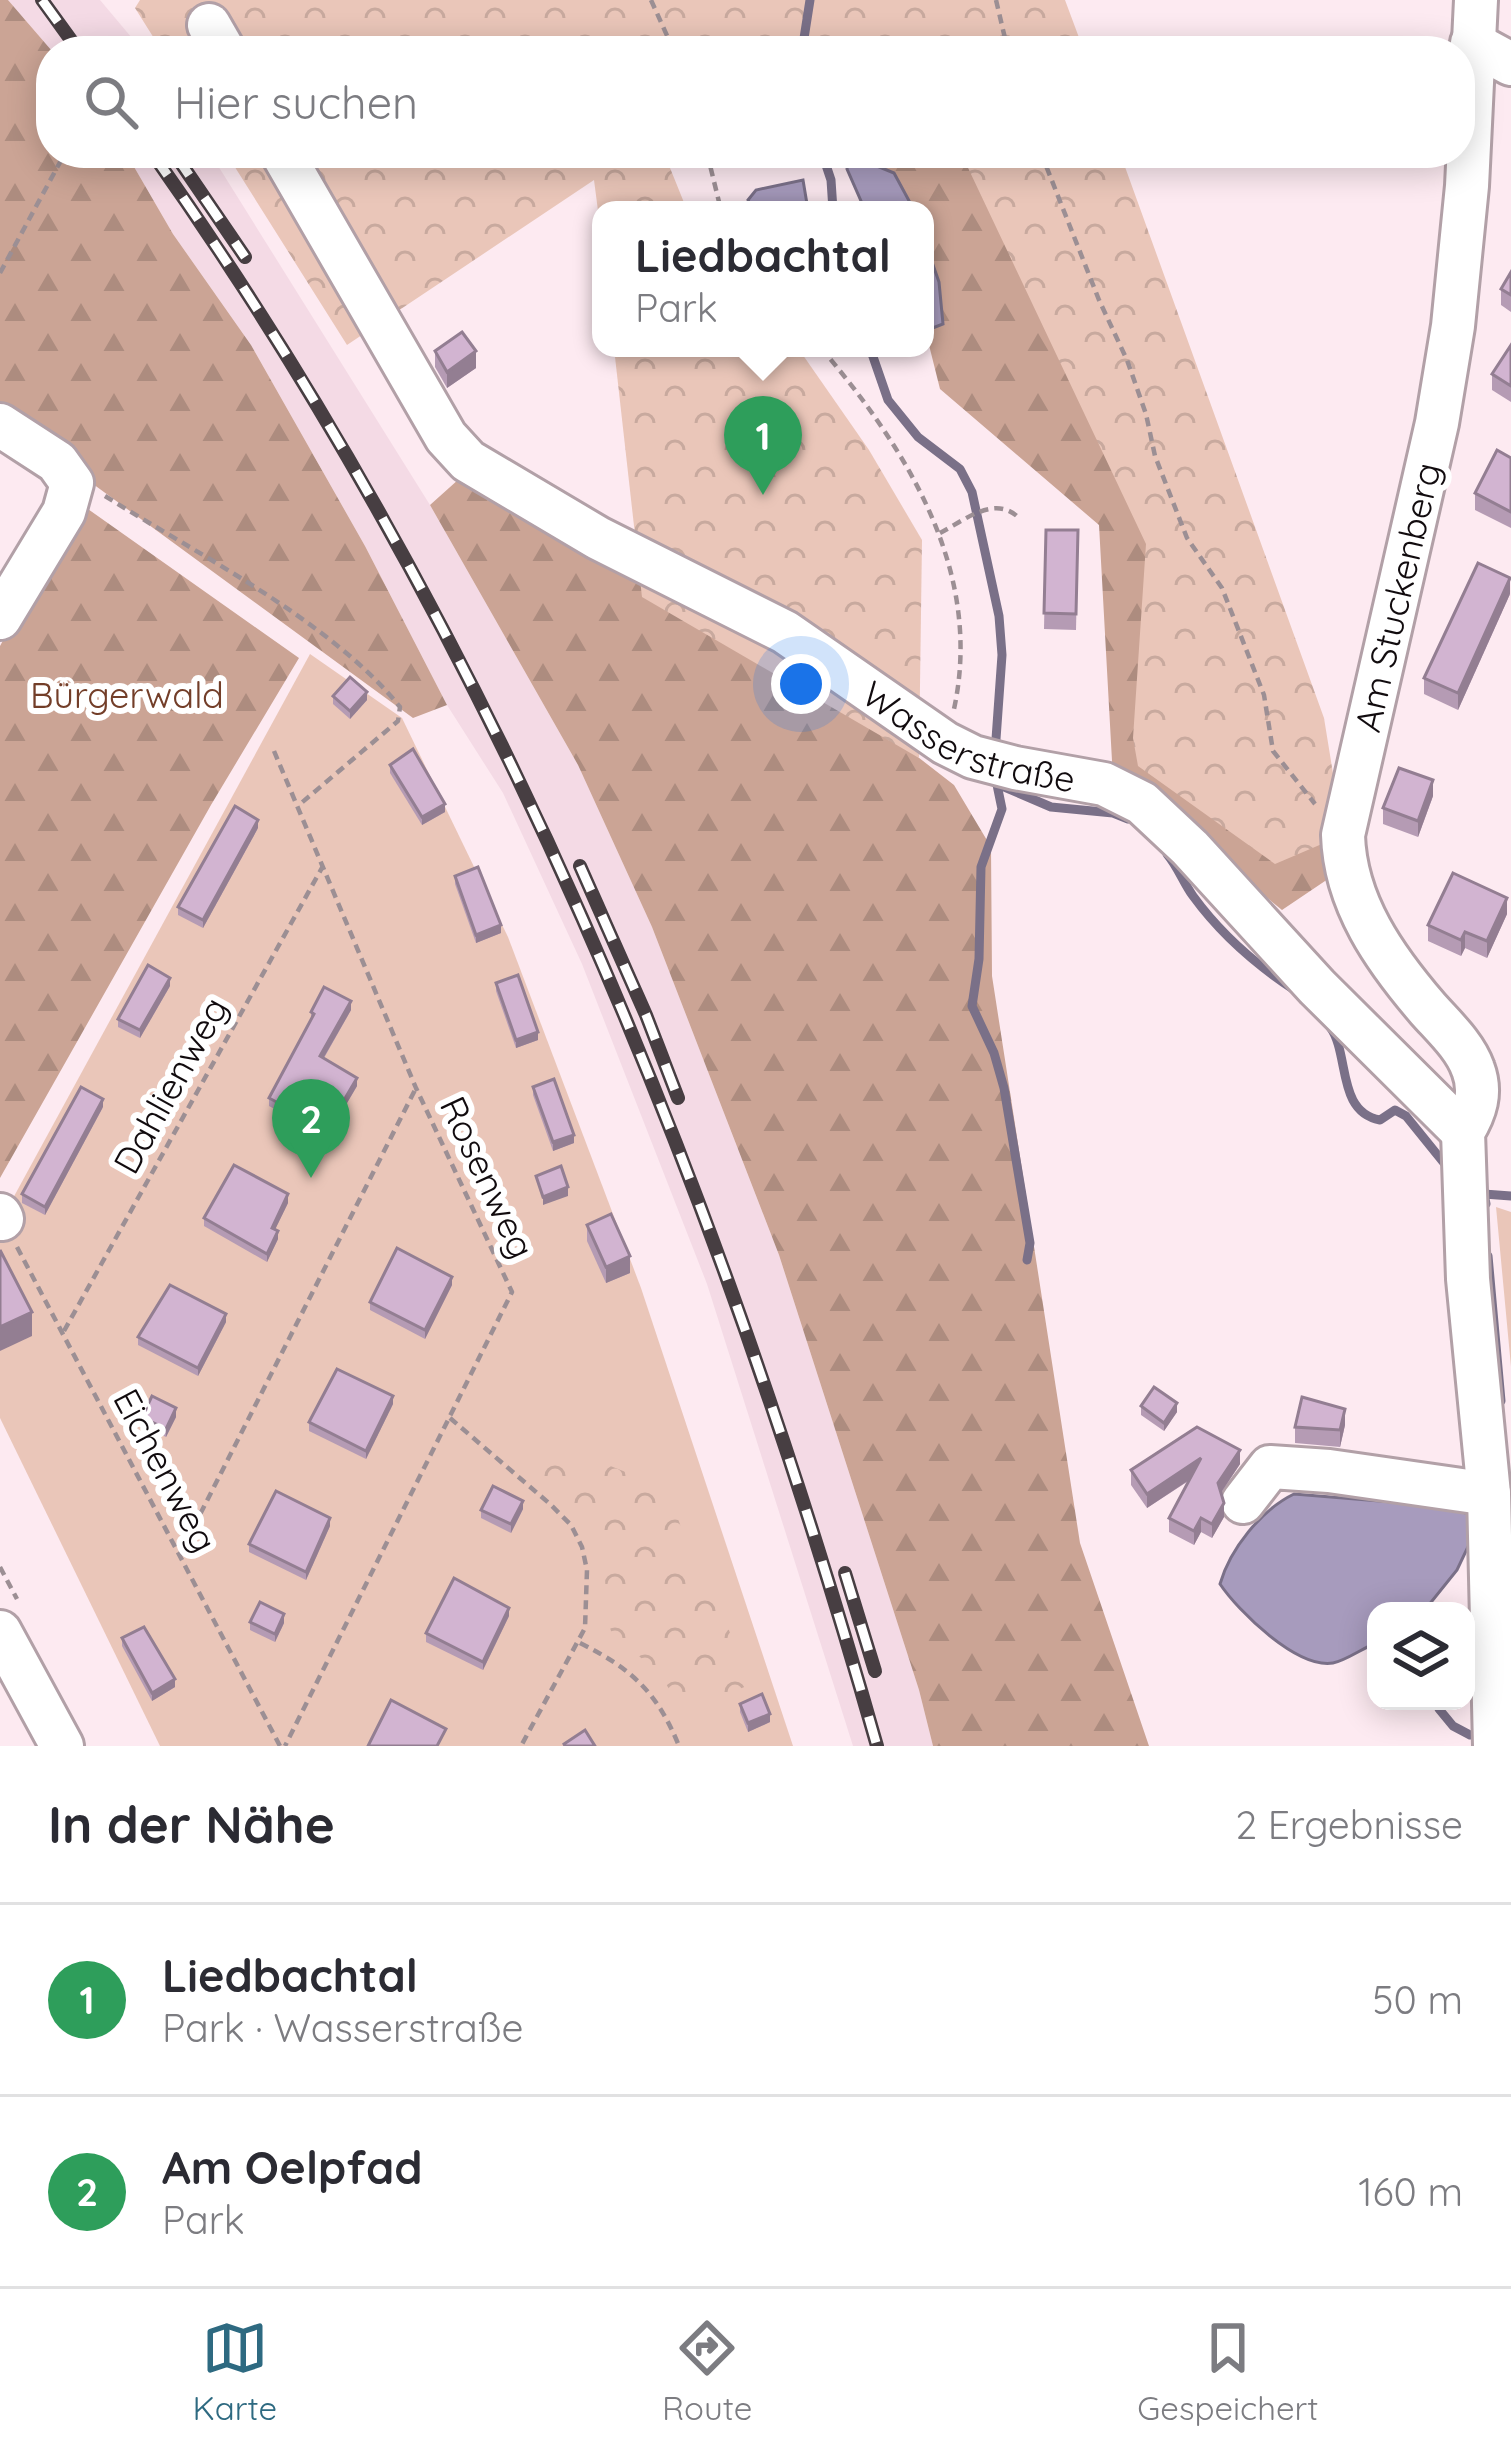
<!DOCTYPE html>
<html lang="de">
<head>
<meta charset="utf-8">
<style>
  :root { --surface:#fff; --page:#f2f2f3; --text:#2b2b33; --muted:#7c7c81; --line:#e1e1e2; --accent:#2e6a81 }
  body { margin:0; font-family:Quicksand,sans-serif; background:var(--page); color:var(--text) }
  .controls { position:absolute; right:36px; bottom:36px; display:grid; overflow:hidden; border-radius:24px; box-shadow:0 6px 30px #0003 }
  .controls button { width:108px; height:108px; display:grid; place-items:center; padding:0; border:0; border-bottom:3px solid var(--line); background:var(--surface); color:var(--text); font:60px sans-serif }
  .you { position:absolute; left:801px; top:684px; width:42px; height:42px; margin:-30px; border:9px solid #fff; border-radius:50%; background:#1a73e8; box-shadow:0 0 0 18px #1a73e833 }
  .badge { display:grid; place-items:center; width:78px; height:78px; border-radius:50%; background:var(--accent); color:#fff; font-size:39px; font-weight:700 }
  .pin { position:absolute; translate:-50% -99px; filter:drop-shadow(0 3px 6px #0008) }
  .pin::after { content:''; position:absolute; top:63px; width:42px; height:36px; background:inherit; clip-path:polygon(0 0,100% 0,50% 100%) }
  .popup { position:absolute; left:592px; top:201px; width:342px; height:156px; box-sizing:border-box; display:grid; place-content:center; border-radius:24px; background:var(--surface); filter:drop-shadow(0 3px 9px #0005); font-size:39px; white-space:nowrap; color:var(--muted) }
  .popup b { font-size:45px; color:var(--text) }
  .popup::after { content:''; position:absolute; left:50%; top:100%; margin-left:-24px; border:24px solid transparent; border-top-color:var(--surface) }
  .list { margin:0; padding:0; list-style:none }
  h2 { display:flex; justify-content:space-between; align-items:center; height:156px; margin:0; padding:0 48px; font-size:51px }
  h2 small { font-size:39px; font-weight:400; color:var(--muted) }
  .list li { display:grid; grid-template-columns:78px 1fr auto; gap:36px; align-items:center; box-sizing:border-box; height:192px; padding:0 48px; border-top:3px solid var(--line) }
  .list b { display:block; font-size:45px; white-space:nowrap }
  .list p { margin:0; font-size:39px; white-space:nowrap; color:var(--muted) }
  .list em { font-size:39px; font-style:normal; color:var(--muted) }
  .icon { flex:none; width:66px; height:66px; fill:none; stroke:currentColor; stroke-width:2; stroke-linecap:round; stroke-linejoin:round }
  .map { position:relative; flex:none; width:1511px; height:1746px; overflow:hidden }
  .search { position:absolute; background:var(--surface); box-shadow:0 6px 30px #0003; left:36px; right:36px; top:36px; height:132px; display:flex; align-items:center; gap:30px; box-sizing:border-box; padding:0 42px; border-radius:48px; color:var(--muted); font-size:45px }
  .sheet { height:540px; background:var(--surface) }
  nav { display:flex; justify-content:space-around; align-items:center; box-sizing:border-box; height:168px; border-top:3px solid var(--line); background:var(--surface); font-size:33px; color:var(--muted) }
  nav a { display:grid; justify-items:center; gap:6px }
  nav .on { color:var(--accent) }
  .map>svg:first-child { display:block }
</style>
</head>
<body>
<div class="map">
<svg width="1511" height="1746" viewBox="0 0 1511 1746">
  <defs>
    <pattern id="forest-firs" width="22" height="20" patternUnits="userSpaceOnUse" patternTransform="scale(3)"><rect width="22" height="20" fill="#cba495"/><path d="M5 1l3.5 6h-7zM16 11l3.5 6h-7z" fill="#ad8c7f"/></pattern>
    <pattern id="park-crowns" width="20" height="18" patternUnits="userSpaceOnUse" patternTransform="scale(3)"><rect width="20" height="18" fill="#eac6b9"/><path d="M2 6a3 3 0 1 1 6 0M12 15a3 3 0 1 1 6 0" fill="none" stroke="#c8a99e"/></pattern>
  </defs>
  <rect width="100%" height="100%" fill="#fdeaf1"/>
  <g fill="#f4dae5">
    <path d="M 8,0 L 100,0 L 142,50 L 52,51 Z"/>
    <path d="M 126,153 L 210,153 L 430,505 L 578,765 L 652,927 L 779,1255 L 919,1690 L 933,1746 L 853,1746 L 707,1284 L 582,964 L 503,793 L 447,705 L 365,546 L 251,345 L 173,234 Z"/>
  </g>
  <g fill="#eac6b9">
    <path d="M 310,654 L 402,718 L 508,937 L 641,1288 L 793,1746 L 160,1746 L 0,1418 L 0,1222 Z"/>
    <path d="M 1496,1207 L 1511,1212 L 1511,1367 Z"/>
  </g>
  <g fill="url(#forest-firs)">
    <path d="M 0,0 L 8,0 L 52,51 L 51,153 L 126,153 L 173,234 L 251,345 L 365,546 L 447,705 L 413,718 L 0,416 Z"/>
    <path d="M 882,153 L 1107,153 L 1335,797 L 1328,879 L 1282,910 L 1178,825 L 1113,779 L 1099,525 L 940,389 L 925,329 L 925,210 L 896,210 Z"/>
    <path d="M 459,479 L 802,667 L 954,785 L 991,847 L 992,976 L 1080,1543 L 1149,1746 L 933,1746 L 919,1690 L 779,1255 L 652,927 L 578,765 L 430,505 Z"/>
    <path d="M 78,502 L 299,658 L 211,805 L 0,1178 L 0,646 Z"/>
  </g>
  <g fill="url(#park-crowns)">
    <path d="M 140,0 L 1065,0 L 1084,51 L 913,51 L 906,39 L 838,42 L 810,51 L 162,51 L 135,8 Z"/>
    <path d="M 226,153 L 664,153 L 687,210 L 601,210 L 601,234 L 594,180 L 347,345 Z"/>
    <path d="M 961,153 L 1120,153 L 1324,718 L 1343,835 L 1275,864 L 1138,766 L 1133,738 L 1146,544 Z"/>
    <path d="M 614,348 L 798,348 L 869,450 L 922,540 L 919,758 L 642,597 Z"/>
    <path d="M 559,1450 L 570,1450 L 661,1486 L 669,1495 L 693,1559 L 722,1611 L 749,1685 L 685,1712 L 659,1674 L 611,1631 C 603,1610 607,1587 604,1565 C 599,1527 563,1498 536,1474 L 548,1458 Z"/>
  </g>
  <g fill="#a79bbd" stroke="#7a7088" stroke-width="3">
    <path d="M 855,157 L 894,173 L 914,210 L 865,210 L 847,169 L 848,160 Z"/>
    <path d="M 803,180 L 808,210 L 753,210 L 748,200 L 756,190 Z"/>
    <path d="M 925,242 L 939,282 L 943,324 L 925,331 Z"/>
    <path d="M 1294,1494 L 1453,1507 L 1471,1516 L 1475,1532 L 1457,1570 L 1424,1611 L 1376,1611 L 1376,1643 C 1363,1648 1345,1661 1333,1663 C 1297,1669 1238,1611 1220,1584 C 1230,1549 1261,1510 1294,1494 Z"/>
  </g>
  <g fill="none" stroke-linecap="round" stroke-linejoin="round">
    <g stroke="#7a7088" stroke-width="9">
      <path d="M 802,51 L 810,0"/>
      <path d="M 822,153 L 831,180 L 833,210"/>
      <path d="M 870,348 L 888,400 L 918,437 L 960,469 L 972,492 L 999,616 L 1002,655 L 995,753"/>
      <path d="M 995,775 L 1002,809 L 981,867 L 979,959 L 972,1006 L 994,1053 L 1004,1088 L 1030,1243 L 1027,1260"/>
      <path d="M 995,783 L 1051,807 L 1113,813 L 1128,819"/>
      <path d="M 1167,854 C 1178,867 1183,882 1193,896 C 1220,933 1255,964 1293,989"/>
      <path d="M 1330,1027 C 1350,1053 1336,1112 1380,1120 L 1395,1110 L 1406,1116 L 1444,1163"/>
      <path d="M 1486,1204 L 1484,1194 L 1511,1196"/>
      <path d="M 1488,1256 L 1501,1401"/>
      <path d="M 1509,1489 L 1511,1509"/>
      <path d="M 1440,1701 L 1439,1709 L 1453,1726 L 1470,1735"/>
    </g>
    <g stroke="#b2a0a7" stroke-width="48">
      <g id="minor">
        <path d="M 1476,0 L 1467,186 L 1453,326 L 1437,423 L 1343,835 C 1345,903 1385,959 1428,1009 C 1444,1027 1465,1046 1473,1069 C 1482,1093 1475,1112 1463,1132 L 1468,1279 L 1489,1494 L 1495,1746"/>
        <path d="M 209,25 L 224,51"/>
        <path d="M 1472,43 L 1511,64"/>
        <path id="s1" d="M 282,153 L 446,437 L 468,461 L 598,538 L 785,632 L 945,743 L 973,757 L 1015,768 L 1104,784 L 1142,803 L 1190,848 L 1317,987 L 1463,1132"/>
        <path d="M 0,425 L 57,462 L 72,483 L 64,512 L 0,618"/>
        <path d="M 0,1215 L 2,1219"/>
        <path d="M 1243,1502 L 1270,1467 L 1329,1471 L 1489,1494"/>
        <path d="M 0,1632 L 62,1746"/>
      </g>
    </g>
    <g stroke="#9c8f94" stroke-width="4.5" stroke-dasharray="9 6" stroke-linecap="butt">
      <path d="M 651,0 L 674,51"/>
      <path d="M 996,0 L 1008,51"/>
      <path d="M 164,51 L 179,41"/>
      <path d="M 707,153 L 721,210"/>
      <path d="M 1041,153 L 1099,300 L 1127,360 L 1146,414 L 1155,456 L 1187,538 L 1222,588 L 1264,695 L 1273,751 L 1315,804"/>
      <path d="M 0,273 L 65,153"/>
      <path d="M 821,348 C 906,448 984,571 954,709"/>
      <path d="M 105,496 C 199,555 332,622 400,707 L 398,721 L 299,805"/>
      <path d="M 940,533 C 965,520 994,495 1018,517"/>
      <path d="M 274,751 L 416,1088 L 512,1292 L 285,1746"/>
      <path d="M 17,1247 L 280,1746"/>
      <path d="M 64,1331 L 323,866"/>
      <path d="M 450,1418 L 550,1504 L 571,1525 L 582,1547 L 587,1570 L 585,1628 L 521,1746"/>
      <path d="M 180,1554 L 416,1088"/>
      <path d="M 0,1567 L 17,1599"/>
      <path d="M 580,1643 C 632,1669 657,1692 679,1746"/>
    </g>
    <use href="#minor" stroke="#fff" stroke-width="42"/>
    <g stroke="#473e42" stroke-width="14">
      <g id="rail">
        <path d="M 42,0 L 79,51"/>
        <path d="M 152,153 C 493,634 717,1182 877,1746"/>
        <path d="M 174,153 L 245,257"/>
        <path d="M 580,866 L 646,1015 L 678,1098"/>
        <path d="M 845,1573 L 875,1671"/>
      </g>
    </g>
    <use href="#rail" stroke="#fff" stroke-width="9" stroke-dasharray="27" stroke-linecap="butt"/>
  </g>
  <g fill="#b59bb4">
    <path d="M 1511,272 L 1511,312 L 1501,305 L 1501,289 Z"/>
    <path d="M 1511,345 L 1511,402 L 1492,390 L 1492,374 Z"/>
    <path d="M 435,351 L 476,368 L 447,388 L 435,367 Z"/>
    <path d="M 1511,458 L 1511,528 L 1475,510 L 1475,493 Z"/>
    <path d="M 1046,530 L 1078,530 L 1076,630 L 1044,629 Z"/>
    <path d="M 1510,594 L 1458,710 L 1424,694 L 1424,678 Z"/>
    <path d="M 333,696 L 367,700 L 350,719 L 333,704 Z"/>
    <path d="M 390,765 L 445,812 L 422,825 L 390,773 Z"/>
    <path d="M 1433,796 L 1418,837 L 1383,824 L 1383,808 Z"/>
    <path d="M 258,828 L 203,928 L 178,915 L 178,907 Z"/>
    <path d="M 455,876 L 501,933 L 476,943 L 455,884 Z"/>
    <path d="M 1507,914 L 1487,958 L 1465,948 L 1461,956 L 1428,941 L 1428,925 Z"/>
    <path d="M 496,983 L 538,1040 L 516,1048 L 496,991 Z"/>
    <path d="M 170,986 L 140,1038 L 118,1027 L 118,1019 Z"/>
    <path d="M 351,1010 L 324,1058 L 357,1086 L 327,1137 L 269,1106 L 269,1098 L 311,1020 L 311,1012 Z"/>
    <path d="M 533,1087 L 574,1143 L 553,1151 L 533,1095 Z"/>
    <path d="M 103,1107 L 45,1215 L 22,1203 L 22,1194 Z"/>
    <path d="M 288,1203 L 275,1229 L 278,1239 L 267,1262 L 204,1226 L 204,1218 Z"/>
    <path d="M 587,1225 L 630,1273 L 606,1283 L 587,1241 Z"/>
    <path d="M 452,1285 L 425,1339 L 370,1310 L 370,1302 Z"/>
    <path d="M 226,1322 L 198,1376 L 138,1345 L 138,1337 Z"/>
    <path d="M 393,1404 L 366,1459 L 309,1431 L 309,1422 Z"/>
    <path d="M 1141,1406 L 1177,1412 L 1164,1431 L 1141,1415 Z"/>
    <path d="M 142,1417 L 176,1417 L 166,1437 L 142,1425 Z"/>
    <path d="M 1345,1425 L 1340,1447 L 1295,1443 L 1295,1427 Z"/>
    <path d="M 1240,1464 L 1221,1493 L 1224,1517 L 1212,1538 L 1201,1532 L 1194,1545 L 1169,1532 L 1169,1518 L 1190,1480 L 1147,1508 L 1131,1485 L 1131,1470 Z"/>
    <path d="M 523,1509 L 511,1533 L 481,1518 L 481,1510 Z"/>
    <path d="M 330,1526 L 306,1580 L 249,1552 L 249,1544 Z"/>
    <path d="M 509,1616 L 483,1670 L 426,1642 L 426,1633 Z"/>
    <path d="M 250,1622 L 284,1623 L 275,1642 L 250,1630 Z"/>
    <path d="M 122,1638 L 175,1687 L 152,1701 L 122,1646 Z"/>
    <path d="M 740,1704 L 770,1722 L 748,1732 L 740,1712 Z"/>
  </g>
  <g fill="#937e92">
    <path d="M 476,351 L 476,368 L 447,388 L 447,372 Z"/>
    <path d="M 1510,578 L 1510,594 L 1458,710 L 1458,693 Z"/>
    <path d="M 367,692 L 367,700 L 350,719 L 350,711 Z"/>
    <path d="M 1433,780 L 1433,796 L 1418,837 L 1418,821 Z"/>
    <path d="M 445,804 L 445,812 L 422,825 L 422,817 Z"/>
    <path d="M 258,820 L 258,828 L 203,928 L 203,920 Z"/>
    <path d="M 1507,898 L 1507,914 L 1487,958 L 1487,941 Z"/>
    <path d="M 501,925 L 501,933 L 476,943 L 476,935 Z"/>
    <path d="M 1465,932 L 1465,948 L 1461,956 L 1461,940 Z"/>
    <path d="M 170,978 L 170,986 L 140,1038 L 140,1030 Z"/>
    <path d="M 351,1001 L 351,1010 L 320,1064 L 320,1056 Z"/>
    <path d="M 538,1032 L 538,1040 L 516,1048 L 516,1040 Z"/>
    <path d="M 357,1078 L 357,1086 L 327,1137 L 327,1129 Z"/>
    <path d="M 103,1099 L 103,1107 L 45,1215 L 45,1207 Z"/>
    <path d="M 574,1135 L 574,1143 L 553,1151 L 553,1142 Z"/>
    <path d="M 568,1187 L 568,1196 L 543,1205 L 543,1197 Z"/>
    <path d="M 288,1194 L 288,1203 L 272,1236 L 272,1228 Z"/>
    <path d="M 278,1231 L 278,1239 L 267,1262 L 267,1254 Z"/>
    <path d="M 630,1256 L 630,1273 L 606,1283 L 606,1267 Z"/>
    <path d="M 452,1277 L 452,1285 L 425,1339 L 425,1330 Z"/>
    <path d="M 32,1312 L 32,1336 L 0,1351 L 0,1327 Z"/>
    <path d="M 226,1314 L 226,1322 L 198,1376 L 198,1368 Z"/>
    <path d="M 393,1396 L 393,1404 L 366,1459 L 366,1451 Z"/>
    <path d="M 1177,1403 L 1177,1412 L 1164,1431 L 1164,1423 Z"/>
    <path d="M 176,1408 L 176,1417 L 166,1437 L 166,1429 Z"/>
    <path d="M 1345,1409 L 1345,1425 L 1340,1447 L 1340,1430 Z"/>
    <path d="M 1240,1450 L 1240,1464 L 1218,1497 L 1218,1483 Z"/>
    <path d="M 1201,1458 L 1201,1472 L 1147,1508 L 1147,1494 Z"/>
    <path d="M 523,1501 L 523,1509 L 511,1533 L 511,1524 Z"/>
    <path d="M 1224,1503 L 1224,1517 L 1212,1538 L 1212,1524 Z"/>
    <path d="M 330,1518 L 330,1526 L 306,1580 L 306,1572 Z"/>
    <path d="M 1201,1518 L 1201,1532 L 1194,1545 L 1194,1531 Z"/>
    <path d="M 509,1608 L 509,1616 L 483,1670 L 483,1662 Z"/>
    <path d="M 284,1614 L 284,1623 L 275,1642 L 275,1634 Z"/>
    <path d="M 175,1679 L 175,1687 L 152,1701 L 152,1693 Z"/>
    <path d="M 770,1714 L 770,1722 L 748,1732 L 748,1723 Z"/>
  </g>
  <g fill="#d2b4d1" stroke="#937e92" stroke-width="3">
    <path d="M 1511,272 L 1511,295 L 1501,289 Z"/>
    <path d="M 462,332 L 476,351 L 447,372 L 435,351 Z"/>
    <path d="M 1511,345 L 1511,386 L 1492,374 Z"/>
    <path d="M 1497,450 L 1511,458 L 1511,512 L 1475,493 Z"/>
    <path d="M 1046,530 L 1078,530 L 1076,614 L 1044,613 Z"/>
    <path d="M 1478,563 L 1510,578 L 1458,693 L 1424,678 Z"/>
    <path d="M 350,677 L 367,692 L 350,711 L 333,696 Z"/>
    <path d="M 413,749 L 445,804 L 422,817 L 390,765 Z"/>
    <path d="M 1399,768 L 1433,780 L 1418,821 L 1383,808 Z"/>
    <path d="M 235,806 L 258,820 L 203,920 L 178,907 Z"/>
    <path d="M 478,867 L 501,925 L 476,935 L 455,876 Z"/>
    <path d="M 1453,873 L 1507,898 L 1487,941 L 1465,932 L 1461,940 L 1428,925 Z"/>
    <path d="M 148,965 L 170,978 L 140,1030 L 118,1019 Z"/>
    <path d="M 518,975 L 538,1032 L 516,1040 L 496,983 Z"/>
    <path d="M 324,987 L 351,1001 L 320,1056 L 357,1078 L 327,1129 L 269,1098 L 314,1014 L 311,1012 Z"/>
    <path d="M 554,1079 L 574,1135 L 553,1142 L 533,1087 Z"/>
    <path d="M 81,1087 L 103,1099 L 45,1207 L 22,1194 Z"/>
    <path d="M 234,1165 L 288,1194 L 272,1228 L 278,1231 L 267,1254 L 204,1218 Z"/>
    <path d="M 561,1166 L 568,1187 L 543,1197 L 536,1176 Z"/>
    <path d="M 611,1214 L 630,1256 L 606,1267 L 587,1225 Z"/>
    <path d="M 397,1248 L 452,1277 L 425,1330 L 370,1302 Z"/>
    <path d="M 0,1250 L 32,1312 L 0,1327 Z"/>
    <path d="M 170,1285 L 226,1314 L 198,1368 L 138,1337 Z"/>
    <path d="M 337,1369 L 393,1396 L 366,1451 L 309,1422 Z"/>
    <path d="M 1154,1387 L 1177,1403 L 1164,1423 L 1141,1406 Z"/>
    <path d="M 152,1396 L 176,1408 L 166,1429 L 142,1417 Z"/>
    <path d="M 1302,1397 L 1345,1409 L 1340,1430 L 1295,1427 Z"/>
    <path d="M 1197,1427 L 1240,1450 L 1218,1483 L 1224,1503 L 1212,1524 L 1201,1518 L 1194,1531 L 1169,1518 L 1201,1458 L 1147,1494 L 1131,1470 Z"/>
    <path d="M 493,1486 L 523,1501 L 511,1524 L 481,1510 Z"/>
    <path d="M 276,1491 L 330,1518 L 306,1572 L 249,1544 Z"/>
    <path d="M 454,1578 L 509,1608 L 483,1662 L 426,1633 Z"/>
    <path d="M 260,1602 L 284,1614 L 275,1634 L 250,1622 Z"/>
    <path d="M 144,1627 L 175,1679 L 152,1693 L 122,1638 Z"/>
    <path d="M 762,1694 L 770,1714 L 748,1723 L 740,1704 Z"/>
    <path d="M 391,1700 L 446,1729 L 437,1746 L 368,1746 Z"/>
    <path d="M 585,1730 L 595,1746 L 565,1746 L 564,1744 Z"/>
  </g>
  <g text-anchor="middle" dominant-baseline="central" stroke-width="12" stroke-linejoin="round" paint-order="stroke">
    <g font-size="36" fill="#110b0e" stroke="#fff">
      <text transform="translate(1397 597) rotate(-77)">Am Stuckenberg</text>
      <text stroke="none"><textPath href="#s1" startOffset="936">Wasserstraße</textPath></text>
      <text transform="translate(170 1085) rotate(-61)">Dahlienweg</text>
      <text transform="translate(488 1177) rotate(65)">Rosenweg</text>
      <text transform="translate(166 1470) rotate(62)">Eichenweg</text>
    </g>
    <g font-size="36" fill="#733e29" stroke="#fff">
      <text x="127" y="694">Bürgerwald</text>
    </g>
  </g>
</svg>
<div class="controls">
<button><svg class="icon" aria-label="layers" viewBox="0 0 24 24"><path d="M12 4l9 5-9 5-9-5zM3 14l9 5 9-5"/></svg></button>
</div>
<div class="you"></div>
<div class="pin badge" style="left:763px;top:495px;background:#2e9e5b">1</div>
<div class="popup"><b>Liedbachtal</b>Park</div>
<div class="pin badge" style="left:311px;top:1178px;background:#2e9e5b">2</div>
<div class="search"><svg class="icon" aria-label="search" viewBox="0 0 24 24"><circle cx="10" cy="10" r="6"/><path d="M15 15l6 6"/></svg>Hier suchen</div>
</div>
<section class="sheet">
<h2>In der Nähe<small>2 Ergebnisse</small></h2>
<ul class="list">
<li><span class="badge" style="background:#2e9e5b">1</span><div><b>Liedbachtal</b><p>Park · Wasserstraße</p></div><em>50 m</em></li>
<li><span class="badge" style="background:#2e9e5b">2</span><div><b>Am Oelpfad</b><p>Park</p></div><em>160 m</em></li>
</ul>
</section>
<nav>
<a class="on"><svg class="icon" aria-label="map" viewBox="0 0 24 24"><path d="M3 6l6-2 6 2 6-2v14l-6 2-6-2-6 2zM9 4v14M15 6v14"/></svg>Karte</a>
<a><svg class="icon" aria-label="directions" viewBox="0 0 24 24"><path d="M12 3l9 9-9 9-9-9zM9 14v-3h6M13 9l2 2-2 2"/></svg>Route</a>
<a><svg class="icon" aria-label="saved" viewBox="0 0 24 24"><path d="M7 4h10v16l-5-4-5 4z"/></svg>Gespeichert</a>
</nav>
</body>
</html>
